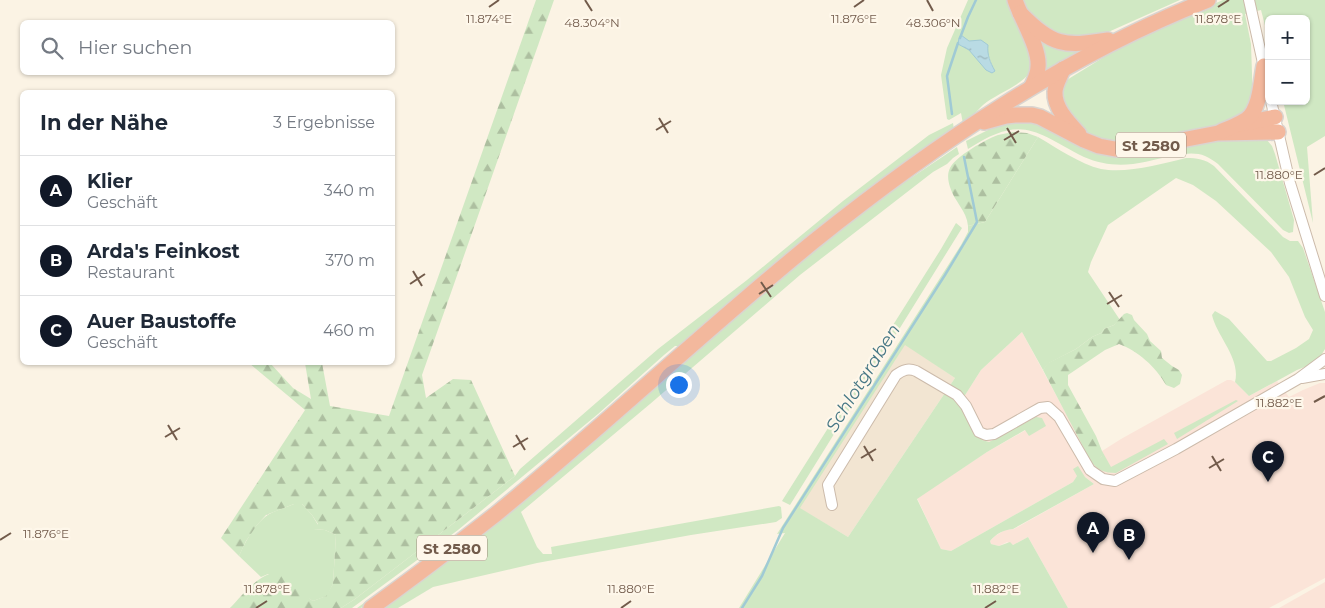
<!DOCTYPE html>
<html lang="de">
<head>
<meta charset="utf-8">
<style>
  :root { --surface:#fff; --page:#f6f6f7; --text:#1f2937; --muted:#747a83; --line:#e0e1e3; --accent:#111827 }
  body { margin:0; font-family:Montserrat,sans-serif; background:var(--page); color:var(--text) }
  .controls { position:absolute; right:15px; top:15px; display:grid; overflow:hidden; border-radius:8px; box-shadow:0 1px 4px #0004 }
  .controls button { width:45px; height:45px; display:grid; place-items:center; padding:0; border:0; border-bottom:1px solid var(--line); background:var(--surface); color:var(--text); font:25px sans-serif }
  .you { position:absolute; left:678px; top:384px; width:18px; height:18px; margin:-12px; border:4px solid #fff; border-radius:50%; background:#1a73e8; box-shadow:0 0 0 8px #1a73e833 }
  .badge { display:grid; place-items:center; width:32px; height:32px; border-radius:50%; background:var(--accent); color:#fff; font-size:16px; font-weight:700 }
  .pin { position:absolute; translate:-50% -41px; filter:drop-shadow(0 1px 2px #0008) }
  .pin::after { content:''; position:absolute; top:26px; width:18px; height:15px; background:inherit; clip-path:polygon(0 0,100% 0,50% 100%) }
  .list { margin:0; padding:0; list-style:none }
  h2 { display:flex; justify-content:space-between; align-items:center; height:65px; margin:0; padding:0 20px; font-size:21px }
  h2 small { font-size:16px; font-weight:400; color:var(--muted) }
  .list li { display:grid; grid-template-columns:32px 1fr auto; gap:15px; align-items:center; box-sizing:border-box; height:70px; padding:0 20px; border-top:1px solid var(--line) }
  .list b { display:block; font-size:19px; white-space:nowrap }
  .list p { margin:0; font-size:16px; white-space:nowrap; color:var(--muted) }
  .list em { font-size:16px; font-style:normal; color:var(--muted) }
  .icon { flex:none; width:28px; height:28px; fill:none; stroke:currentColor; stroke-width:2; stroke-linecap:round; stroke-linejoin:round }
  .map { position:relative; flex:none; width:1325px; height:608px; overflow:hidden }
  .search { position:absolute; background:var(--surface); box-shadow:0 1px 4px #0004; left:20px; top:20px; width:375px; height:55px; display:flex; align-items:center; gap:12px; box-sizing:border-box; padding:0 18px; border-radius:8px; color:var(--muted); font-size:19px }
  .panel { position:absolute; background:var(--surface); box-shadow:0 1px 4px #0004; left:20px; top:90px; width:375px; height:275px; border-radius:8px }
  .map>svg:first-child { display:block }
</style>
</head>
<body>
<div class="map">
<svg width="1325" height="608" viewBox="0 0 1325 608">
  <defs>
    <pattern id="forest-firs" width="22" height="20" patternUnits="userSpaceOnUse" patternTransform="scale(1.25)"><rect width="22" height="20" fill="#d0e8c3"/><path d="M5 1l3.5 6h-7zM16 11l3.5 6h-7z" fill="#adbfa0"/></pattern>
    <pattern id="water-ripples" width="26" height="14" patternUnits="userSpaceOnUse" patternTransform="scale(1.25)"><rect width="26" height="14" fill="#b9dbe4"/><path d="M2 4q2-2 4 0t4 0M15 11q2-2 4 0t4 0" fill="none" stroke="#9bb5bb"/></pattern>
  </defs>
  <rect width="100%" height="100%" fill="#fbf3e4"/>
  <path fill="#f2e5d2" d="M 905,344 L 955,378 L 848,537 L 799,508 Z"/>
  <g fill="#fbe4d8">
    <path d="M 1022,332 L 1091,460 L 1102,456 L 1102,451 L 1121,439 L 1227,380 L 1231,380 L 1235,382 L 1249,396 L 1277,381 L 1289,397 L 1303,390 L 1320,383 L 1325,383 L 1325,578 L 1269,608 L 1068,608 L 1028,537 L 1013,545 L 1007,542 L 999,546 L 991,544 L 990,541 L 995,536 L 1005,530 L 1014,529 L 1094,484 L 1085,477 L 1077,476 L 1073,482 L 951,551 L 941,549 L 917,498 L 987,452 L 1026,430 L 1036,417 L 989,442 L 982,440 L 962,400 L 981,370 Z"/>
    <path d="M 1325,582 L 1325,608 L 1279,608 Z"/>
  </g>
  <g fill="#d0e8c3" fill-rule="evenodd">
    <path d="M 968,0 L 1008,0 L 1031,50 L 1031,71 C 1020,87 997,93 983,105 C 976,112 971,118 963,124 L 961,113 L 949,120 L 947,119 L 941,75 L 947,48 ZM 981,40 L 987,52 L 994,71 L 986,69 L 969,50 L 958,44 Z"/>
    <path d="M 1021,0 L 1180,0 L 1106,33 L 1092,37 L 1074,40 L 1036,24 Z"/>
    <path d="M 1223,0 L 1325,0 L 1325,136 L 1307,147 L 1313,223 L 1283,101 L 1306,101 L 1306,19 L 1269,19 L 1269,41 L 1261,10 L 1245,14 L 1251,44 L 1253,103 L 1252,108 L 1232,123 L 1187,133 L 1111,143 L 1086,133 L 1072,123 L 1060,93 L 1065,82 L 1070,78 L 1135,38 Z"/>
    <path d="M 1034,32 L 1089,49 L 1044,75 Z"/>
    <path d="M 1033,121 L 1118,156 L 1137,154 L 1213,140 L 1266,139 L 1272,146 L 1275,154 L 1294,220 L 1293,232 L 1289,233 L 1283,230 L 1218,164 C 1214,161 1210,158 1205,156 C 1187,148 1153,162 1133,164 C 1116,166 1100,164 1084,157 C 1034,131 1022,114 968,149 L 966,141 L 1000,124 Z"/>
    <path d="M 953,123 L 954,130 L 493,509 L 393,585 L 361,608 L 357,608 L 437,551 L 513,490 L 680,346 L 675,346 L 664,355 L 598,414 L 458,530 L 352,608 L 341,608 L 355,599 L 515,476 L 520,469 L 658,349 L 747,280 L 843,201 L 929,135 Z"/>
    <path d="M 1038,137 C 1057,148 1080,164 1101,169 C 1126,174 1161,164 1186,158 C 1197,158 1205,159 1214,166 L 1283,237 L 1290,241 L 1298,241 L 1303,248 L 1325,312 L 1325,349 L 1317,362 L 1297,370 L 1249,396 L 1235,382 C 1241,358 1217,337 1212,315 L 1215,311 L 1229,319 L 1267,361 L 1271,361 L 1296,348 L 1309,339 L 1313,330 L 1305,317 L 1289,277 L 1271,252 L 1216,201 L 1193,185 L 1176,178 L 1108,225 L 1091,262 L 1088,272 L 1120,320 L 1114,325 L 1104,329 L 1101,333 L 1092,337 L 1076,349 L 1049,363 L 1043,370 L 1022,332 L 981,370 L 962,400 L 982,440 L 989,442 L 1036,417 L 1042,418 L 1046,426 L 1029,436 L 1025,430 L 987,452 L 917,499 L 941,549 L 951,551 L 1073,482 L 1077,476 L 1073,469 L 1078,466 L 1085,477 L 1094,484 L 1013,529 C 1003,530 997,533 990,541 L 991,544 L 999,546 L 1010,542 L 1013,545 L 1028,537 L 1068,608 L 739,608 L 785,533 L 777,534 L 961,245 L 968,232 L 968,226 L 985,222 ZM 905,345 L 955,378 L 848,537 L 800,508 Z"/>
    <path d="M 957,147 L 959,154 L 953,158 L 947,164 L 933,172 L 800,275 L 650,404 L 521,512 L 537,547 L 543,554 L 552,554 L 551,547 L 779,506 L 781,507 L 782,518 L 776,522 L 691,535 L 537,563 L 433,587 L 398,608 L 381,608 L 749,302 L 881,196 L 911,178 Z"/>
    <path d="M 956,223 L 962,228 L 790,505 L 782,501 L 941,249 Z"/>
    <path d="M 1236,400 L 1238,401 L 1177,439 L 1174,433 Z"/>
    <path d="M 1164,439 L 1168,444 L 1116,473 C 1104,473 1097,470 1090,460 L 1099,459 L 1102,456 L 1102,451 L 1111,467 Z"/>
    <path d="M 294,504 L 302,504 L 312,515 L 318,525 L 314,529 L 325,530 L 336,535 L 333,584 L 327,596 L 313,601 L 268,574 L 261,577 L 239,556 C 245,542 253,527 265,517 C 272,511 285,508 294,504 Z"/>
  </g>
  <g fill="url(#forest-firs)">
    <path d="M 536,0 L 554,0 L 422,375 L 426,398 L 453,379 L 471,380 L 515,476 L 355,599 L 341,608 L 230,608 C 241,597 263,568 279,574 C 288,578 304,595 313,601 L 326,596 L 333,584 L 336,535 L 325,530 L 313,529 L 318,524 L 312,515 L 302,504 L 294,504 L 266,515 L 257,525 L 246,541 L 239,556 L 221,538 L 305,410 L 249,363 L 270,363 L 293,388 L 311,399 L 305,363 L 322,363 L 330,406 L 389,416 Z"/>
    <path d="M 1013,132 L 1027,133 L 1038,137 L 985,222 L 968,226 C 967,211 954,201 950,187 C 948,181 947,174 950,168 C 956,156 985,140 998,135 C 1003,134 1008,133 1013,132 Z"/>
    <path d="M 1127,313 L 1132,315 L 1134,320 L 1147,334 L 1150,341 L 1161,351 L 1162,358 L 1172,366 L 1179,370 L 1182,375 L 1180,384 L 1174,388 L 1166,385 C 1156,367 1138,351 1119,344 L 1105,350 L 1068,375 L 1068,385 L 1096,436 L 1102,451 L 1102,456 L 1099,460 L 1090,460 L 1043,370 L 1048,363 L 1076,349 L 1092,337 L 1101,333 L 1104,329 L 1114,325 L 1124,314 Z"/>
  </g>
  <path fill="url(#water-ripples)" stroke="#a0cad5" d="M 961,35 L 969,41 L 981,40 L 988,45 C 987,55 990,62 995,71 L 992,73 L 986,70 L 969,50 L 958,44 L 959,38 Z"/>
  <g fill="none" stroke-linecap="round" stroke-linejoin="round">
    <g stroke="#a0cad5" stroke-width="2.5">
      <path d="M 960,38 L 968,17 L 976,0"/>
      <path d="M 952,114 L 947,76 L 958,43"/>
      <path d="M 742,608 L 762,576 L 783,528 L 945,275 L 977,222 L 964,157"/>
    </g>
    <g stroke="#ccbbab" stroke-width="12">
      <g id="minor">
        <path d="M 1249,0 L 1269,90"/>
        <path d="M 1271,101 L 1290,183 L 1325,296"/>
        <path d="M 1302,378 L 1325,374"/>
        <path d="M 832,505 L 828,485 L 896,375 C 903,370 908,368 916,371 L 957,395 L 966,406 L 979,432 L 986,435 L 994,434 L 1040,408 L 1048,407 L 1059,417 L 1090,470 L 1103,479 L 1115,481 L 1176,449 L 1298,379 L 1325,359"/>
      </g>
    </g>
    <g stroke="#dad4d0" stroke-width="18">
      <g id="highway">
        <path d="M 1015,0 C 1021,19 1040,48 1038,67 C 1038,74 1035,79 1032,86"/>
        <path d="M 1020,13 C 1053,46 1063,47 1108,40"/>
        <path d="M 1063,69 C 1060,77 1055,85 1055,92 C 1054,108 1069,123 1079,134"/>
        <path d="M 984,122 L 1006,116 L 1015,115 L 1032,115 L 1040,117 L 1084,140 L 1099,146 L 1115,149 L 1161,144 L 1218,133 L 1278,132"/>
        <path d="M 1241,124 L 1275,117"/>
        <path d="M 1222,131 C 1230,128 1239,124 1247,119 C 1260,109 1261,81 1264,66"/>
        <path d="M 371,608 C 413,578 455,546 496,514 C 604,426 705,330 813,242 C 934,145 1063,57 1208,0"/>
      </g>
    </g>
    <use href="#minor" stroke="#fff" stroke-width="10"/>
    <use href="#highway" stroke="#f3b89d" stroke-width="15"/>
  </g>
  <path fill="none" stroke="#725b4b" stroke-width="2" d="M 585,0 L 592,11M 927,0 L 933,11M 489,7 L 499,0M 854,7 L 864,0M 1218,7 L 1229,0M 659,118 L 668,133M 1007,128 L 1016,143M 656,130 L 671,121M 1004,140 L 1019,131M 1314,175 L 1325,168M 413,271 L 422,286M 761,282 L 771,297M 410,284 L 425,274M 1109,292 L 1119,307M 759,294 L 773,285M 1107,304 L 1122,295M 1314,402 L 1325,396M 168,425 L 177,440M 516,435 L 525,450M 165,437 L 180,428M 864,446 L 873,461M 513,447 L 528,438M 1212,456 L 1221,471M 861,458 L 876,449M 1209,468 L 1224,459M 0,540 L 11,533M 256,608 L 267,601M 621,608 L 631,601M 985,608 L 996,601"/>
  <g text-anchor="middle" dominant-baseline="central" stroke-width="4.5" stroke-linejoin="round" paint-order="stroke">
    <g fill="#fef7ea" stroke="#9c8a7b" stroke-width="1">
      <rect x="1116" y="132.5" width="70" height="25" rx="4"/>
      <rect x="417" y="535.5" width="70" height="25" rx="4"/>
    </g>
    <g font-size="15" font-weight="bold" fill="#725b4b">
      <text x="1151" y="145">St 2580</text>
      <text x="452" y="548">St 2580</text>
    </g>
    <g font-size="18" font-style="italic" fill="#467785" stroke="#fef7ea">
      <text transform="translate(863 378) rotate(-58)">Schlotgraben</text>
    </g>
  </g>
  <g font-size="12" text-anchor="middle" fill="#725b4b" stroke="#fef7ea" stroke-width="4.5" stroke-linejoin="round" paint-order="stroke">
    <text x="489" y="23">11.874°E</text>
    <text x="854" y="23">11.876°E</text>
    <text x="1218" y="23">11.878°E</text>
    <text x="592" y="27">48.304°N</text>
    <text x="933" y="27">48.306°N</text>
    <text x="1279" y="179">11.880°E</text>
    <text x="1279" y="407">11.882°E</text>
    <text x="46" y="538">11.876°E</text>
    <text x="267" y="593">11.878°E</text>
    <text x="631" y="593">11.880°E</text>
    <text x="996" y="593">11.882°E</text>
  </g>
</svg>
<div class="controls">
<button>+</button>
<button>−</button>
</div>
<div class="you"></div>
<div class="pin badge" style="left:1093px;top:553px">A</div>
<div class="pin badge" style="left:1129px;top:560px">B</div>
<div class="pin badge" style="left:1268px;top:482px">C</div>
<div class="search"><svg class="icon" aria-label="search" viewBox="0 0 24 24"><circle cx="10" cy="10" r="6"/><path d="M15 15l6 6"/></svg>Hier suchen</div>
<section class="panel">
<h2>In der Nähe<small>3 Ergebnisse</small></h2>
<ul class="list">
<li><span class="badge">A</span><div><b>Klier</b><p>Geschäft</p></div><em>340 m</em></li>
<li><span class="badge">B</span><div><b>Arda's Feinkost</b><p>Restaurant</p></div><em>370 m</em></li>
<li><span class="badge">C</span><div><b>Auer Baustoffe</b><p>Geschäft</p></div><em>460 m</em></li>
</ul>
</section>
</div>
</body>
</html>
